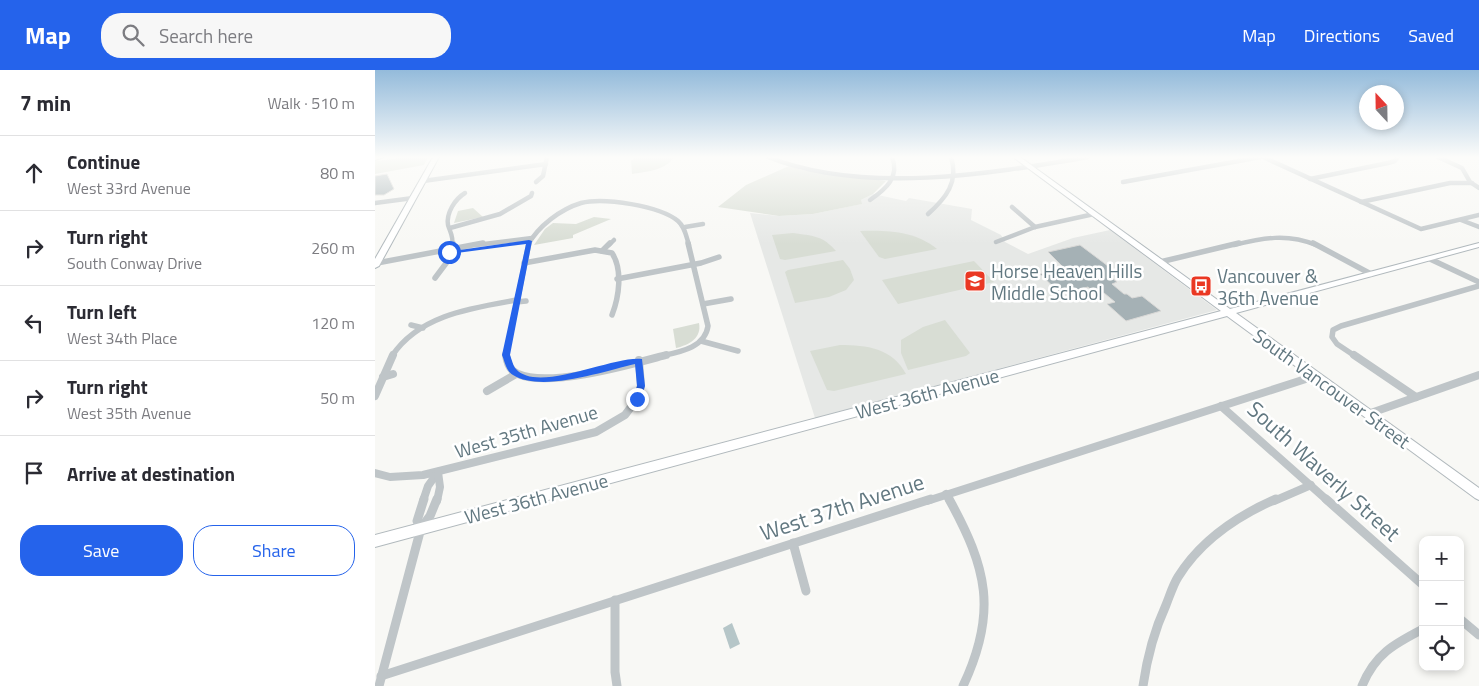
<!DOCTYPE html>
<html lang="en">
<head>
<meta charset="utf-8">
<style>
  :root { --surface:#fff; --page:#f7f7f7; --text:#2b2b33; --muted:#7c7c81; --line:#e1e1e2; --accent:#2563eb }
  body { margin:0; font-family:"Titillium Web",sans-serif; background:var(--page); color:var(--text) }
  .controls { position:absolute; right:15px; bottom:15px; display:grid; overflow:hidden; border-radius:10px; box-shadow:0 2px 8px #0003 }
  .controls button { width:45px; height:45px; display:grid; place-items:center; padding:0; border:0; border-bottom:1px solid var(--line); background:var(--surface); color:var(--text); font:25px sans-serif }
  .compass { position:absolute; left:984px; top:15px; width:45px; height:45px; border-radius:50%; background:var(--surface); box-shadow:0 2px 8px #0003; rotate:338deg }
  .stop { position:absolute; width:15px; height:15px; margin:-11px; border:4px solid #2563eb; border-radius:50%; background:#fff }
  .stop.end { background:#2563eb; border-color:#fff; box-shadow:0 1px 5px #0008 }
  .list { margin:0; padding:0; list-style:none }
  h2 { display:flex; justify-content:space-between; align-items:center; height:65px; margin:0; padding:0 20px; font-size:21px }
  h2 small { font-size:16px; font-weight:400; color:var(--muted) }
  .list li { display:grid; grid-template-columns:32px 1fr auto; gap:15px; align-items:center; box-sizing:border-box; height:75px; padding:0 20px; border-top:1px solid var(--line) }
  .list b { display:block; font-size:19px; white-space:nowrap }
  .list p { margin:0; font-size:16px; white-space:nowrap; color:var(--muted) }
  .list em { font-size:16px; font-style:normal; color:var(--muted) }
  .actions { display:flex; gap:10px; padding:15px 20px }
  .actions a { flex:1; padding:11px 0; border:1px solid var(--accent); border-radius:20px; text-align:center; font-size:18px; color:var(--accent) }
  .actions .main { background:var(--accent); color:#fff }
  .icon { flex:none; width:28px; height:28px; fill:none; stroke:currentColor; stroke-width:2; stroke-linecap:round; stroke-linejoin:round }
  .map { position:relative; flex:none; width:1104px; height:616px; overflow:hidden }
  header { display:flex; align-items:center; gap:30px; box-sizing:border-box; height:70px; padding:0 25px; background:var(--accent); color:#fff }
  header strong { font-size:24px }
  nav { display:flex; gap:28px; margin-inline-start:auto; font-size:18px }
  .search { width:350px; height:45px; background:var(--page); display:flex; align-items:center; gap:12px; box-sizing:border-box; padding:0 18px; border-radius:20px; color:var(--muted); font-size:19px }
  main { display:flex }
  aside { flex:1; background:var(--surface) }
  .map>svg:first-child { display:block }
</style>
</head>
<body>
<header>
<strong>Map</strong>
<div class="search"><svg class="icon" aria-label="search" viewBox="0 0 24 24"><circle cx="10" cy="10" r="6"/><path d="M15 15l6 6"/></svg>Search here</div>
<nav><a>Map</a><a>Directions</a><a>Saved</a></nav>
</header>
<main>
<aside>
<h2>7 min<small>Walk · 510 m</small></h2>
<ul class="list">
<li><svg class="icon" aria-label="ahead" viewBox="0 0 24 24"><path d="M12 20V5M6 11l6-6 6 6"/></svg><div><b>Continue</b><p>West 33rd Avenue</p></div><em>80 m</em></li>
<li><svg class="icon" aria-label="right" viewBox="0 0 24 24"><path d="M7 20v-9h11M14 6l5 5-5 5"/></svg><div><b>Turn right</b><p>South Conway Drive</p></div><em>260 m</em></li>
<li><svg class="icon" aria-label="left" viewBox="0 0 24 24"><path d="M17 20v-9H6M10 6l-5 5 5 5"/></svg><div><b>Turn left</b><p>West 34th Place</p></div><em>120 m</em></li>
<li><svg class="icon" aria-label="right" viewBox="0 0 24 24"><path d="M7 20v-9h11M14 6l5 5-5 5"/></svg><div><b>Turn right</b><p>West 35th Avenue</p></div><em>50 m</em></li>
<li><svg class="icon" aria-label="arrive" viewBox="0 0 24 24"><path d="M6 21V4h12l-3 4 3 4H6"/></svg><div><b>Arrive at destination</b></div></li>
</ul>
<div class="actions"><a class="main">Save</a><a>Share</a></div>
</aside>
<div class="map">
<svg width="1104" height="616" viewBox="0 0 1104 616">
  <rect width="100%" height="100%" fill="#f8f8f5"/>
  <path fill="#e6e8e6" d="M 498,124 L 531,131 L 534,128 L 597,139 L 596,150 L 626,165 L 630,172 L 653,184 L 698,168 L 735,160 L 842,240 L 440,348 L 375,143 L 404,146 L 438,144 L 486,134 L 486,130 Z"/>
  <g fill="#d8ddd4">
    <path d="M 37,87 L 53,87 L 49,95 L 0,104 L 0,91 Z"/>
    <path d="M 266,87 L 299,87 C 292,100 270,102 257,104 L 256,90 Z"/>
    <path d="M 414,96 L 427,100 L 511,111 L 498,124 L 486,130 L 487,134 L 438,144 L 404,146 L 343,137 L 371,115 Z"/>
    <path d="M 98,138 L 108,147 L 79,153 L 83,141 Z"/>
    <path d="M 219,147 L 236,149 L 198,165 L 198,168 L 159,175 L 170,159 L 178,153 L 201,154 Z"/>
    <path d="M 485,161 C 513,160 540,161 562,179 L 510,189 L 504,187 Z"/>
    <path d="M 418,163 C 438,166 447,165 461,181 L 410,190 L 405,189 L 397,165 Z"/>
    <path d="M 468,190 L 475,199 L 479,210 L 471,220 L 454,227 L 420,233 L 410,202 L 413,200 Z"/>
    <path d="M 599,191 L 619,212 L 523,234 L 507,210 Z"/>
    <path d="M 570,250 L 595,283 L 591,286 L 533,300 L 526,283 L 526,270 L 548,257 Z"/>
    <path d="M 324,253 C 327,268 314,275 301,278 L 298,259 Z"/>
    <path d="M 465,275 C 492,275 517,278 531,304 L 459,321 L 452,320 L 435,281 Z"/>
  </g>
  <path fill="#b6c6c8" d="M 357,553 L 365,574 L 355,579 L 348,558 Z"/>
  <g fill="#a5b1b5" stroke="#dad9d7">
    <path d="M 12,104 L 19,119 L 9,125 L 0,125 L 0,106 Z"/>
    <path d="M 705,175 L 741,202 L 732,204 L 742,212 L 737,214 L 749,224 L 752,224 L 757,228 L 767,226 L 786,241 L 751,251 L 732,234 L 740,232 L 729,223 L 722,225 L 713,217 L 686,224 L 665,204 L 689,198 L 673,182 Z"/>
  </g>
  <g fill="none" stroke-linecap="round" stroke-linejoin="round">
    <g stroke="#b1b9bd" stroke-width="2">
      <g id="secondary">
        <path d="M 0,87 L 9,87 L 0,90 Z"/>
        <path d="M 58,87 L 64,87 L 4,196 L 0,198 L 0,189 Z"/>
        <path d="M 638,87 L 645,87 L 855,239 L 1104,173 L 1104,177 L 861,243 L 1104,418 L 1104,430 L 1100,428 L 852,246 L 0,477 L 0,465 L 846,241 Z"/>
      </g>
    </g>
    <g stroke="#bfc5c8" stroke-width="4.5">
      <path d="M 393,87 C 489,125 614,104 713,87"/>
      <path d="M 888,87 L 1046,159 L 1104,145"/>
      <path d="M 1063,87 L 1087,98 L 1095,112 L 1104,118"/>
      <path d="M 935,109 L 1013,93 L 1020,91 L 1023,87"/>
      <path d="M 48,111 L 171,94"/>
      <path d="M 161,112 L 168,106 L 172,87"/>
      <path d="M 748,112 L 886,87"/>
      <path d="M 495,130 C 511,119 525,107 517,87"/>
      <path d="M 986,132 L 1075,113 L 1097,113"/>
      <path d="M 0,133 L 38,128"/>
      <path d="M 637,137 L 660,157"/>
      <path d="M 553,144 C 571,128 584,112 576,87"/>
      <path d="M 1086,150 L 1104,157"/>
      <path d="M 310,157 L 328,154"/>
      <path d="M 75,158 L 125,144 L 156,126 L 157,123"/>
      <path d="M 621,172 L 660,157 L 719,144"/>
      <path d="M 77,175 C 79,167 75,162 73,155 C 71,143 80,129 90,123"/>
      <path d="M 101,175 L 157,168"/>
      <path d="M 153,175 C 163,156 186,139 206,133 C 229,127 285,136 303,151 C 310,157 311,166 314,175"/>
      <path d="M 234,175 L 239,170"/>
      <path d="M 859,175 C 888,168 912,163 941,175"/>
    </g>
    <g stroke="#bfc5c8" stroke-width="5.5">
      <path d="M 938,173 L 996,204"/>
      <path d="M 227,181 L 235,173"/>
      <path d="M 1055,189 L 1104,212"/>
      <path d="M 785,192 L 864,173"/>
      <path d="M 2,193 L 108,173"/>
      <path d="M 149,193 L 220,180 L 237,183 C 248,200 244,227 237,245"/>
      <path d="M 60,208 L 72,192 L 78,173"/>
      <path d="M 242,209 L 326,193 L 344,187"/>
      <path d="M 141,232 L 151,231"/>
      <path d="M 328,234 L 356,229"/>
      <path d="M 36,255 L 48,258"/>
      <path d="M 326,271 L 363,281"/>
      <path d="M 17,286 C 44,245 97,238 142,230"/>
      <path d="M 131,286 L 154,173"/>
      <path d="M 286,286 C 304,282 330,278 333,256 L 313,173"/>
      <path d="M 980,286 L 962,274 L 957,267 L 958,260 L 966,256 L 1104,216"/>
    </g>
    <g stroke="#bfc5c8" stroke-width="8">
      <path d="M 131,285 C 132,293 135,301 143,304 C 175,318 257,294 291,285"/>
      <path d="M 979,285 L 1041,327"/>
      <path d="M 8,307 L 18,304"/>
      <path d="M 112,321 L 141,304"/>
      <path d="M 0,326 L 18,285"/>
      <path d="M 846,336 L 953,431"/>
      <path d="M 993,344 L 1104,305"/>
      <path d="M 0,403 L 15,407 L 48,405 L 221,362 L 250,345 L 262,329 L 266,316 L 264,290"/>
      <path d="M 571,424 L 575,431"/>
      <path d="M 48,431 L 53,416 L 63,402"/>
      <path d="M 62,431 L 65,417 L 63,402"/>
      <path d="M 552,431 L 940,306"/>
      <path d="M 899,431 L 936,415"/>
    </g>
    <g stroke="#bfc5c8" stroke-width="9">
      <path d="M 574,429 C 612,498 623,542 588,616"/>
      <path d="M 951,429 L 1048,515"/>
      <path d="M 46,458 L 42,451 L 49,429"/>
      <path d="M 418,473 L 431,521"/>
      <path d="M 240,530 L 240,602 L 242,616"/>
      <path d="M 1085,549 L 1104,565"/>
      <path d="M 6,606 L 556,429"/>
      <path d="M 4,616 L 46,458 L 55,446 L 62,429"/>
      <path d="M 768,616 C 772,588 779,561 791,535 C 795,525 798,515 803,507 C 826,470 862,446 901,429"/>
      <path d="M 987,616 C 1000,584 1019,574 1048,559"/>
    </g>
    <use href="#secondary" fill="#fff" fill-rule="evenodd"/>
  </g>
  <linearGradient id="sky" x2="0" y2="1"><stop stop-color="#94bbdb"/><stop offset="0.5" stop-color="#fcfcfa"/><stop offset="1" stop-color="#fcfcfa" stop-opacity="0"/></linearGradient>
  <rect width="1104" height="174" fill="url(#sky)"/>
  <path fill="#2563eb" d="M 154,170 L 157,171 L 135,285 C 137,290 138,296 141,299 C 163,324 239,285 267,289 L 270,316 L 265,331 L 262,332 L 258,329 L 262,316 L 260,294 C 229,301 167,323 138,305 C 131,301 130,292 127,285 L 151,174 L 74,184 L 71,182 Z"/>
  <defs>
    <g id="school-square" transform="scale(1.125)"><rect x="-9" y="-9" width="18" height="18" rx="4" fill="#ea3823" stroke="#fff"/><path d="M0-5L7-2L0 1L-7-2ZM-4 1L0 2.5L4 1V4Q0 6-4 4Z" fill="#fff"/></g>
    <g id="bus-square" transform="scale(1.125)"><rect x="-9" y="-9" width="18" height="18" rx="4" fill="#ea3823" stroke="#fff"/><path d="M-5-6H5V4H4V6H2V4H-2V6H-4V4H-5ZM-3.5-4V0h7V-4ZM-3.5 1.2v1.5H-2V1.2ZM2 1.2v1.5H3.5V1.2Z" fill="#fff"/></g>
  </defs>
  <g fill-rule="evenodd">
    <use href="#school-square" x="600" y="211"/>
    <use href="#bus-square" x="826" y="216"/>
  </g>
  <g text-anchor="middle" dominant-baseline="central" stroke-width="5" stroke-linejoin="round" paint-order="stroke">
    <g font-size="19" fill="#627881" stroke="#fff" text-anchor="start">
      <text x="616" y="200">Horse Heaven Hills<tspan x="616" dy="22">Middle School</tspan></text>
      <text x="842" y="205">Vancouver &amp;<tspan x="842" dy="22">36th Avenue</tspan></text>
    </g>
    <g font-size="19" fill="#627881" stroke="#fff">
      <text transform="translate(957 318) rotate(36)">South Vancouver Street</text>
      <text transform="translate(552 323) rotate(-15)">West 36th Avenue</text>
      <text transform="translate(151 361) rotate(-16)">West 35th Avenue</text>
      <text transform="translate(161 428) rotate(-15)">West 36th Avenue</text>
    </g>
    <g font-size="22" fill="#627881" stroke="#fff">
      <text transform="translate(949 401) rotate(42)">South Waverly Street</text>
      <text transform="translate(467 437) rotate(-18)">West 37th Avenue</text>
    </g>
  </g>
</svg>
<div class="controls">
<button>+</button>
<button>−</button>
<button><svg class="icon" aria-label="locate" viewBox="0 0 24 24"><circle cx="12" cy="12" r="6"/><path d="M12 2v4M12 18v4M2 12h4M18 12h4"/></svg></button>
</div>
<svg class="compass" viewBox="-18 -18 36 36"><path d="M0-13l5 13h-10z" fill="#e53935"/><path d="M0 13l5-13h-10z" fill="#7c7c81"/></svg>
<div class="stop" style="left:74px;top:182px"></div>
<div class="stop end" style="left:262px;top:329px"></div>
</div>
</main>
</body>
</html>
